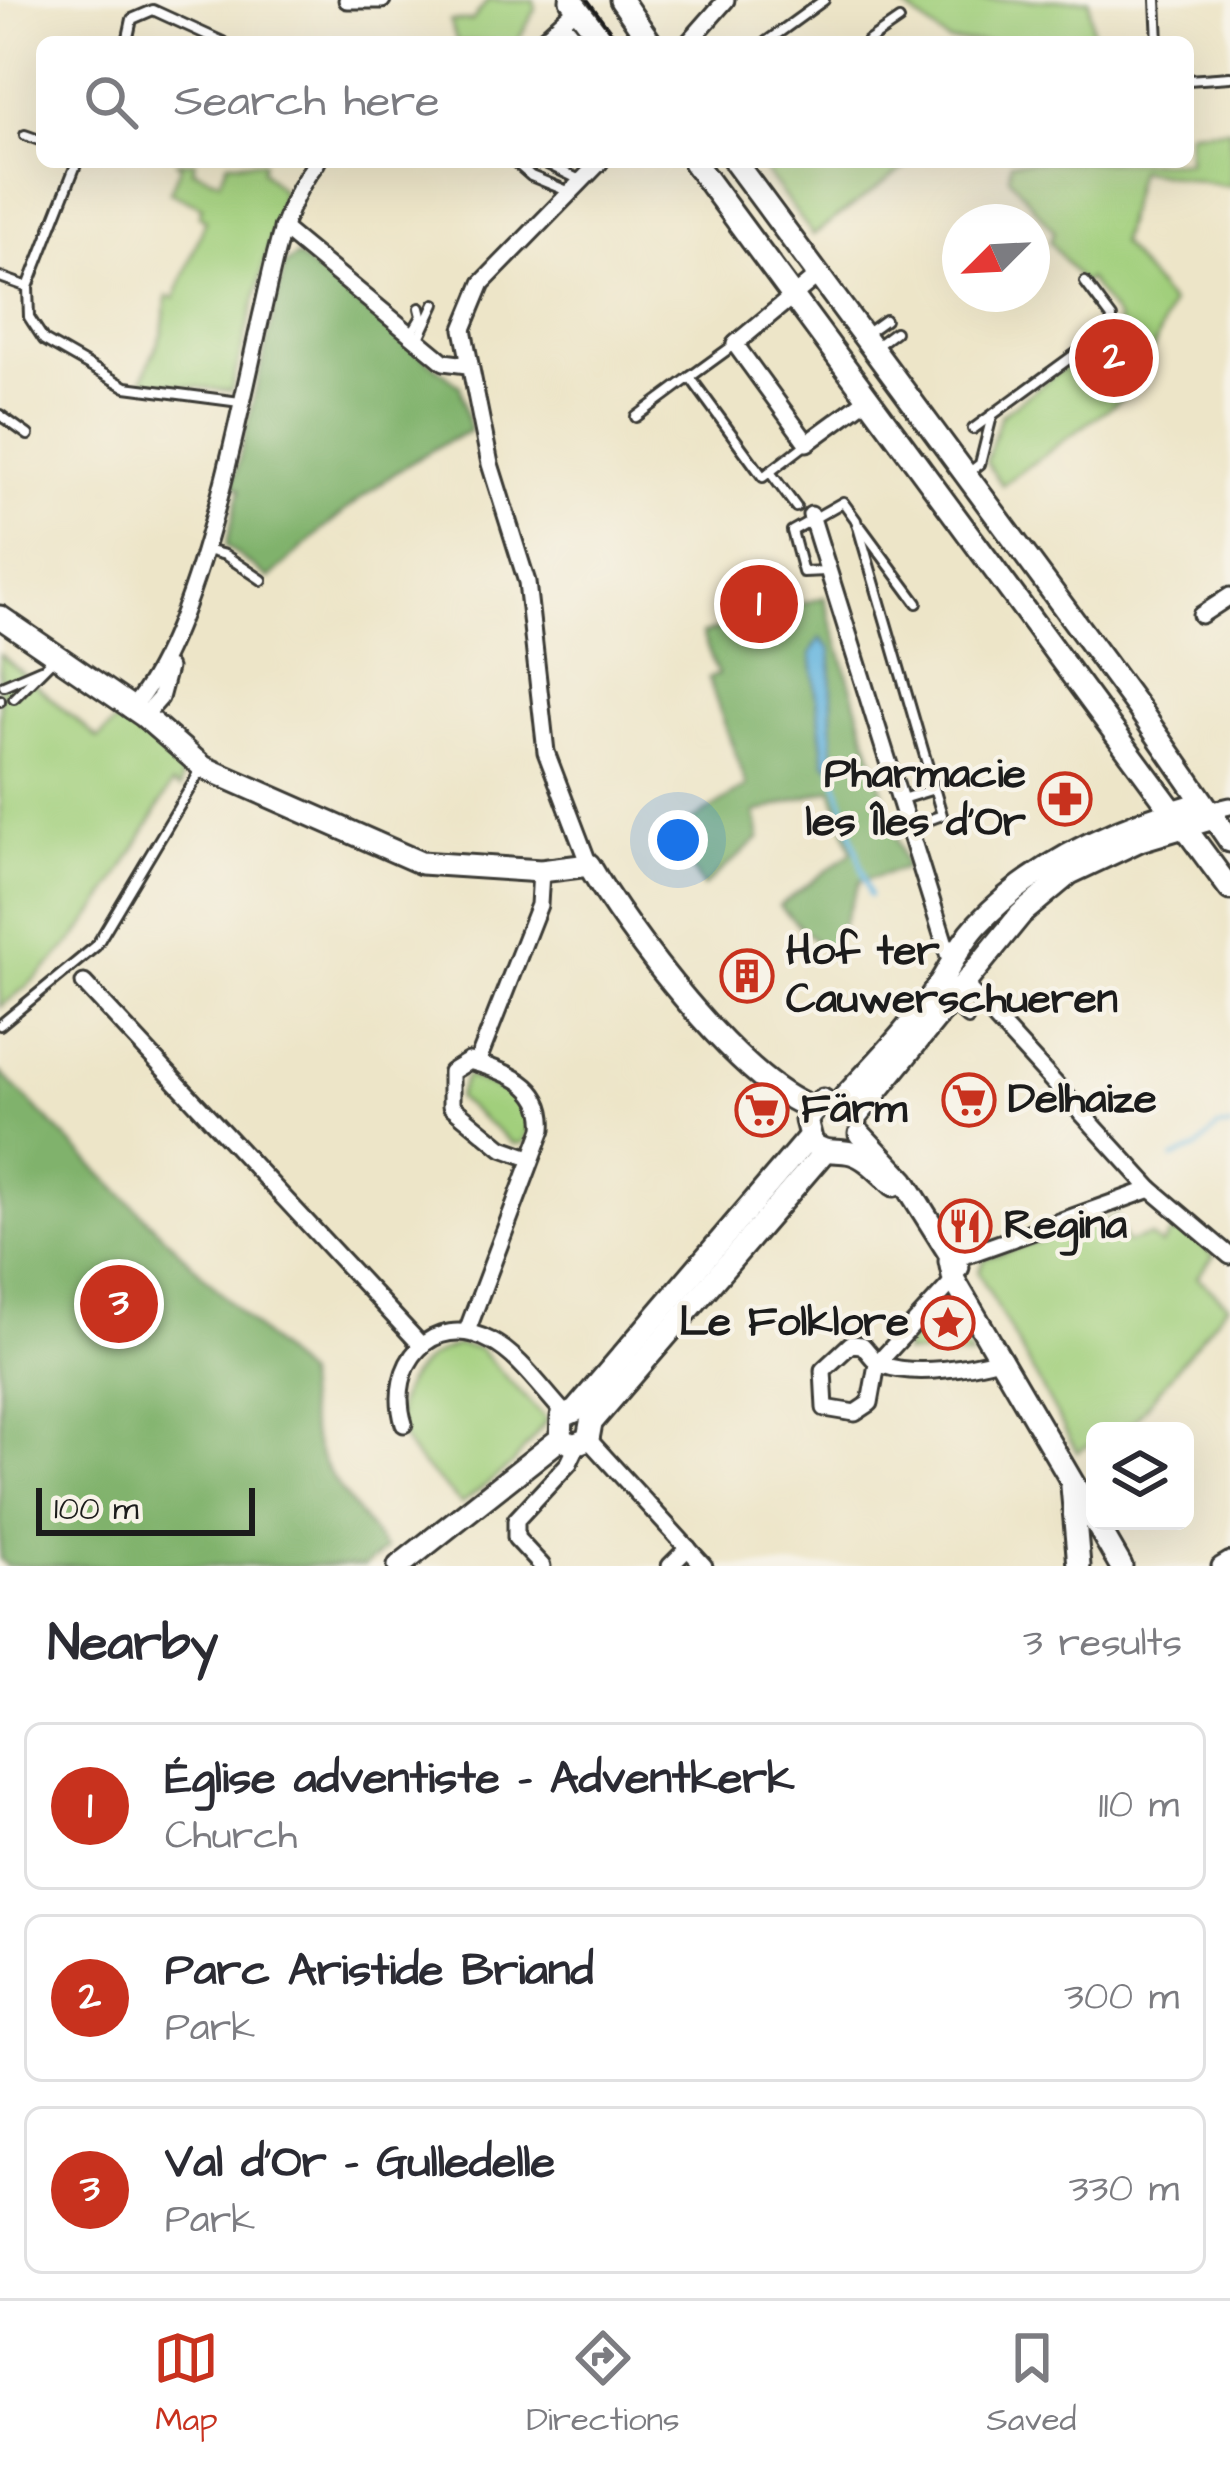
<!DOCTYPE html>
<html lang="en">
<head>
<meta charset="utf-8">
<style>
  :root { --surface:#fff; --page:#f2f2f3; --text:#2b2b33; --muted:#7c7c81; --line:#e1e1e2; --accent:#c8321e }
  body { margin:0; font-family:"Architects Daughter",sans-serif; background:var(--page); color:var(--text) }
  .controls { position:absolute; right:36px; bottom:36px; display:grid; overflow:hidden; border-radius:18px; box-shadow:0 12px 48px #0002 }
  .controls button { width:108px; height:108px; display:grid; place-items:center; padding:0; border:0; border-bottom:3px solid var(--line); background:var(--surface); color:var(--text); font:60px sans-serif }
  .compass { position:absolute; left:942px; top:204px; width:108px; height:108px; border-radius:50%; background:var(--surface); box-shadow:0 12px 48px #0002; rotate:246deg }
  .scale { position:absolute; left:36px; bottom:30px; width:219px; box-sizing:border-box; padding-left:12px; border:6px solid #1c1c1c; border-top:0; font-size:33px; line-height:42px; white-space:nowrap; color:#1c1c1c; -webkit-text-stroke:9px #f7f3e8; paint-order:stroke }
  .you { position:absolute; left:678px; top:840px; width:42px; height:42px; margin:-30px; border:9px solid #fff; border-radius:50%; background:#1a73e8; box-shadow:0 0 0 18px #1a73e833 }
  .badge { display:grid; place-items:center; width:78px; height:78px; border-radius:50%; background:var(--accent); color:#fff; font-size:39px; font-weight:700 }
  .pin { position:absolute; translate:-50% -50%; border:6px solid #fff; box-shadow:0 3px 12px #0006 }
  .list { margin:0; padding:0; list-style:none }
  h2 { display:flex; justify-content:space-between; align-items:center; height:156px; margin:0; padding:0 48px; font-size:51px }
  h2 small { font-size:39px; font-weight:400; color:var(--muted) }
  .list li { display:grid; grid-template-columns:78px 1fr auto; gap:36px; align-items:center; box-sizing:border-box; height:168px; margin:0 24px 24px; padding:0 24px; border:3px solid var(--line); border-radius:18px }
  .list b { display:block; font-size:45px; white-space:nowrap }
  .list p { margin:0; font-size:39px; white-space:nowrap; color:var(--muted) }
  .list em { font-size:39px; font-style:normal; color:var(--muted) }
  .icon { flex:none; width:66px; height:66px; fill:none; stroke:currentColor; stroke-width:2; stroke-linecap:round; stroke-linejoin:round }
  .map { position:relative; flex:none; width:1230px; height:1566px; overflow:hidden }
  .search { position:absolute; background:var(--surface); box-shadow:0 12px 48px #0002; left:36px; right:36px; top:36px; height:132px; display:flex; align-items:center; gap:30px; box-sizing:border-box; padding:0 42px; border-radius:18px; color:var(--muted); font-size:45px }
  .sheet { height:732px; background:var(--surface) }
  nav { display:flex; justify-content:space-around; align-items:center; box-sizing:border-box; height:168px; border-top:3px solid var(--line); background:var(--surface); font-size:33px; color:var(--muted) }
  nav a { display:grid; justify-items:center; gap:6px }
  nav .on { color:var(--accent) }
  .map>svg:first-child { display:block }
</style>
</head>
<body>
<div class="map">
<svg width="1230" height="1566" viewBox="0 0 1230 1566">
  <rect width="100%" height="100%" fill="#f7f3e8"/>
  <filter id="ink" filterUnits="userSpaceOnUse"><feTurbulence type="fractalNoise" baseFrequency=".00833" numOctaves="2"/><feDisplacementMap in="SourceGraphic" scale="24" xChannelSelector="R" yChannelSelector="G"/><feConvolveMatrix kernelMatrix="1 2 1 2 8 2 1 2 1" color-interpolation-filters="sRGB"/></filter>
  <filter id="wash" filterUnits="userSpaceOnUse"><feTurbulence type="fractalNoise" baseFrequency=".004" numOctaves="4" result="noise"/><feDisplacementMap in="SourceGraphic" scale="48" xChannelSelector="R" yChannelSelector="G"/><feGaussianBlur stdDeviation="2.7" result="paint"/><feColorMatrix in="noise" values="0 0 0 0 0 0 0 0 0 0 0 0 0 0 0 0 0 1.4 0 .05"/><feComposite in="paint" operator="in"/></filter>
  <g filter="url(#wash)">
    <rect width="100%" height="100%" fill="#ede5c8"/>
    <g fill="#a1cf7c" stroke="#5e764c" stroke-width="3">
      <path d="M 488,0 L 534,0 L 536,9 L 517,42 L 457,42 L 450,21 L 472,21 Z"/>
      <path d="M 896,0 L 1089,0 L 1094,42 L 949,42 Z"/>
      <path d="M 1230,129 L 1230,187 L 1138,170 L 1120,243 L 1171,304 L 1138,387 L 1002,485 L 986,462 L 1001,415 L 1118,328 L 1118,319 L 1088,279 L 1082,283 L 1050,242 L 1054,231 L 1009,177 L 1011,162 L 1188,162 L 1188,131 Z"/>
      <path d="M 175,162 L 195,162 L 193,170 L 220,181 L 228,162 L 263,162 L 262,171 L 283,192 L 231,391 L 142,381 L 162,332 L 167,296 L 175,298 L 206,220 L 199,216 L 202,207 L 170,192 L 181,165 Z"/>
      <path d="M 758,162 L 912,162 L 813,235 Z"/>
      <path d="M 0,654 L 98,739 L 120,718 L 182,764 L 181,788 L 172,784 C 117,878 90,941 0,1007 Z"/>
      <path d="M 466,1076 L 528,1101 L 532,1120 L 523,1143 L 513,1144 L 457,1098 Z"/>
      <path d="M 1117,1216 L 1126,1243 L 1149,1236 L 1161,1245 L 1178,1225 L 1214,1256 L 1197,1277 L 1228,1304 L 1135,1420 L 1115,1431 L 1095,1431 L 1095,1442 L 1077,1452 L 978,1272 L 984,1259 Z"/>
      <path d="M 943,1306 L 972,1357 L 904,1353 L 905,1346 Z"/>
      <path d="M 457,1345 L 479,1349 L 547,1420 L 513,1464 L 461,1504 C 443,1484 407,1457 400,1430 C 390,1389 421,1356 457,1345 Z"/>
    </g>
    <g fill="#80b26c" stroke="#4e6744" stroke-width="3">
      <path d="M 297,256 L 460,386 L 470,431 C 394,464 328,523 269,579 L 226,546 L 240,489 L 233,485 L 285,265 Z"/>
      <path d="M 824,597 L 906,868 L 860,881 L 830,956 L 779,906 L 852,852 L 832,789 L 755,813 L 760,838 L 703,887 L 671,834 L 747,786 L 708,678 L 718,675 L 702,634 Z"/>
      <path d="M 0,1072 L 304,1376 C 306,1460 339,1486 386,1550 L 364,1566 L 7,1566 L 0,1559 Z"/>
    </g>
    <path fill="#62b4de" stroke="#3f687d" stroke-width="3" d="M 820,638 L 831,649 L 833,769 L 825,762 L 811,653 Z"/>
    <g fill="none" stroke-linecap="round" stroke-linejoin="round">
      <g stroke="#62b4de" stroke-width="4.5">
        <path d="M 833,769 L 870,896"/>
        <path d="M 1173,1158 L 1198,1148 L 1218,1127 L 1230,1127"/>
      </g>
    </g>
  </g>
  <g filter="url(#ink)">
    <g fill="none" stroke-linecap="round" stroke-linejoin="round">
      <g stroke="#3b3a36" stroke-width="14">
        <g id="lane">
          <path d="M 1156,0 L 1158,42"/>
          <path d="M 127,42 L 132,19 L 153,10 L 223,42"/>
          <path d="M 766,42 L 824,0"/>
          <path d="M 867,42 L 899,20"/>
          <path d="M 1188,80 L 1230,77"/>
          <path d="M 25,135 L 42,141"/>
          <path d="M 77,162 L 28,287 L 29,317 L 44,340 L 126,387 L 240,402"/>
          <path d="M 515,162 L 531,176 L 570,192"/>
          <path d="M 543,162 L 580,180"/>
          <path d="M 0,277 L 28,287"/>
          <path d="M 412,333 L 422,316 L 420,308"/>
          <path d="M 867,333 L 885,320"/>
          <path d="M 419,338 L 435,304"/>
          <path d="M 734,345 L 690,377 L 763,477 L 805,445"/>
          <path d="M 875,347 L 895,332"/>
          <path d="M 0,415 L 28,435"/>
          <path d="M 636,417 L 690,377"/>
          <path d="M 973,429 L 1111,328 L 1112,318 L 1085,282"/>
          <path d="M 770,472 L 796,507"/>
          <path d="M 967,474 L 980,464 L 992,416"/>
          <path d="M 861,527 L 917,603"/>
          <path d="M 206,550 L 225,555 L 262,580"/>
          <path d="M 826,571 L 803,572 L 792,531 L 843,502 L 856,520 L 942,815 L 910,827"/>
          <path d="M 4,685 L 41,669"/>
          <path d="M 14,698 L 55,657"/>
          <path d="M 0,700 L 0,701"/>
          <path d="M 902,799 L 934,789"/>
          <path d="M 951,1005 L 968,1020"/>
          <path d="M 0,1025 L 96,946 L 202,768"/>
        </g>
      </g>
      <g stroke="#3b3a36" stroke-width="21">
        <g id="street">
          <path d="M 347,0 L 382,0"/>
          <path d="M 557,41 L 568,30 L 577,42"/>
          <path d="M 540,42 L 577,8"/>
          <path d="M 689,42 L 726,0"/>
          <path d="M 282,228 L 444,362 L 467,365"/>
          <path d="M 818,275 L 735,344 L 807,443 L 867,399"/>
          <path d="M 811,515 L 950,960"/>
          <path d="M 1201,615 L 1230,596"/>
          <path d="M 130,710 C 197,638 238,418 261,317 C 274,263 281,207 317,162"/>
          <path d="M 144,716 L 160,698 L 168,668"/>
          <path d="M 1209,811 L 1230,806"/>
          <path d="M 589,865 L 546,752 L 527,582 L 490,464 L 463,329 L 482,283 L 600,162"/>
          <path d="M 84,983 L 421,1345"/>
          <path d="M 965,985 L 1151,1189 L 1230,1256"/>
          <path d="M 477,1063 L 539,905 L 541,871"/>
          <path d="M 950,1261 L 1151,1189"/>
          <path d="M 954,1280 L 877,1364 L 870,1403 L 855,1413 L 825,1408 L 823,1370 L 851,1344 L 862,1345 C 869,1352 874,1362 883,1365 C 916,1377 971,1367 1003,1358"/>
          <path d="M 467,1331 L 543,1129 C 547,1085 506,1071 469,1061 L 451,1072 L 451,1106 L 502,1148 L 530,1158"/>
          <path d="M 404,1424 C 386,1365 432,1310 491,1341 C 519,1355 544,1392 565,1414"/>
          <path d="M 588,1439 L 704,1566"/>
          <path d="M 542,1566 L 516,1538 L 516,1520 L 569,1463 L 578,1444"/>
          <path d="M 670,1566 L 688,1548"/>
          <path d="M 1220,1566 L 1230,1560"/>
        </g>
      </g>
      <g stroke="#3b3a36" stroke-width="27">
        <g id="secondary">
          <path d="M 571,0 L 603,42"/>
          <path d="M 621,0 L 650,42"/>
          <path d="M 694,162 L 1230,889"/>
          <path d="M 735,162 L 1139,709 L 1230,841"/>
          <path d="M 0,617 L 144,716 L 203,767 L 421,863 L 541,871 L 589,865 C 626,930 740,1083 812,1108"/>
          <path d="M 823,1100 L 806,1120 L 812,1143 C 826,1155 835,1149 851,1153 C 867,1157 881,1174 894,1185"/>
          <path d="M 842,1100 C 874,1065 913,1026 938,986 C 952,965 960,943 978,924 C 1036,862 1115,827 1195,805 L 1209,811"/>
          <path d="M 858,1114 L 1021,914 L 1070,873 L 1140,840 L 1207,820 L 1209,811"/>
          <path d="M 860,1134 L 904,1181 L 958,1267"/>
          <path d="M 950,1261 L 954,1280 L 1095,1521"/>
          <path d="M 561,1438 L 573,1445 L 588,1439 L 591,1423 L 824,1152"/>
          <path d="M 561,1438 L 562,1417 L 575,1411 L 808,1138"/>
          <path d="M 1072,1486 L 1079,1566"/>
          <path d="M 1095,1521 L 1121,1566"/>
          <path d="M 399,1566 L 561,1438"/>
        </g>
      </g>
      <use href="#lane" stroke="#fff" stroke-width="8"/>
      <use href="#street" stroke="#fff" stroke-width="15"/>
      <use href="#secondary" stroke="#fff" stroke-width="21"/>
      <path stroke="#1c1c1c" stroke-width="3" d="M 588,0 L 615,37"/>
    </g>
  </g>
  <defs>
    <g id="pharmacy-ring" transform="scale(2.7)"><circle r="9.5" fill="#f7f3e8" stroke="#c8321e" stroke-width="1.5"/><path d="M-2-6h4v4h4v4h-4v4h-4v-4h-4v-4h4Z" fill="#c8321e"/></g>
    <g id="building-ring" transform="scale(2.7)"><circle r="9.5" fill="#f7f3e8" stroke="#c8321e" stroke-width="1.5"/><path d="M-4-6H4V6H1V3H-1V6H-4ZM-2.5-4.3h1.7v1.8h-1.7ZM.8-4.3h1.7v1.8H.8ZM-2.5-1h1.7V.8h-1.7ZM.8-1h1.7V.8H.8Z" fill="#c8321e"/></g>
    <g id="supermarket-ring" transform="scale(2.7)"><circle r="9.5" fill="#f7f3e8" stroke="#c8321e" stroke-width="1.5"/><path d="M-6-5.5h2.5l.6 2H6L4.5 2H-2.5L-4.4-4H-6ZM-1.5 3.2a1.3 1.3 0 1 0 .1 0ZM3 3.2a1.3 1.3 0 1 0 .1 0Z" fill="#c8321e"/></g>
    <g id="restaurant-ring" transform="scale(2.7)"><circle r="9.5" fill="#f7f3e8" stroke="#c8321e" stroke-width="1.5"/><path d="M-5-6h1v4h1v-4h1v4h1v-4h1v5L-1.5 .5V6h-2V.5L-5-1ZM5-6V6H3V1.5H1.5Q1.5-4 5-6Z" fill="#c8321e"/></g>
    <g id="sight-ring" transform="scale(2.7)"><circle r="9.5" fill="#f7f3e8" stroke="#c8321e" stroke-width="1.5"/><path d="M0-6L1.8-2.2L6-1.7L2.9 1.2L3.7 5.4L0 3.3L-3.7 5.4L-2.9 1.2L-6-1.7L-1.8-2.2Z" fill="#c8321e"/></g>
  </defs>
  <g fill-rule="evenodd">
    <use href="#pharmacy-ring" x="1065" y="799"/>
    <use href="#building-ring" x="747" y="976"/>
    <use href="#supermarket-ring" x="969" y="1100"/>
    <use href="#supermarket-ring" x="762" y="1110"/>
    <use href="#restaurant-ring" x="965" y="1226"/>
    <use href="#sight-ring" x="948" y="1323"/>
  </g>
  <g text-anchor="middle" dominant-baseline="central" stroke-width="9" stroke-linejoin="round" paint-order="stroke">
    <g font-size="42" font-weight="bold" fill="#1c1c1c" stroke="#f7f3e8" text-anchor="start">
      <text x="1026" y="775" text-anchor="end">Pharmacie<tspan x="1026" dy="48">les Îles d'Or</tspan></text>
      <text x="786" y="952">Hof ter<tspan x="786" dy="48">Cauwerschueren</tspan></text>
      <text x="1008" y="1100">Delhaize</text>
      <text x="801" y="1110">Färm</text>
      <text x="1004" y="1226">Regina</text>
      <text x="909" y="1323" text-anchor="end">Le Folklore</text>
    </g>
  </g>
</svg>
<div class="controls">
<button><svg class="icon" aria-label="layers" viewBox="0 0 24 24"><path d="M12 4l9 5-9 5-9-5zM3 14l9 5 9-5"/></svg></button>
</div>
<svg class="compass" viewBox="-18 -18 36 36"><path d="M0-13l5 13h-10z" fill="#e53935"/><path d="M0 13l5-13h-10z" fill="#7c7c81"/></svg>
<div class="scale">100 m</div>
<div class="you"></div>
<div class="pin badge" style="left:759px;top:604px">1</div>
<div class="pin badge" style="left:1114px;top:358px">2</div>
<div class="pin badge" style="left:119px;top:1304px">3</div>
<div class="search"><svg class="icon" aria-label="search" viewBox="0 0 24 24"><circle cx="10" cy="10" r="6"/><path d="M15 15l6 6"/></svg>Search here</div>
</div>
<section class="sheet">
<h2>Nearby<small>3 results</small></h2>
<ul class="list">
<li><span class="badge">1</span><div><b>Église adventiste - Adventkerk</b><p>Church</p></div><em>110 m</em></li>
<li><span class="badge">2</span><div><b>Parc Aristide Briand</b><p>Park</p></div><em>300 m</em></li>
<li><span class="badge">3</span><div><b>Val d'Or - Gulledelle</b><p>Park</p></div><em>330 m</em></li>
</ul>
</section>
<nav>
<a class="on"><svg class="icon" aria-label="map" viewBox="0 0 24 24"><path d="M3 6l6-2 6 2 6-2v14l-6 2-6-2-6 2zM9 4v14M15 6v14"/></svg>Map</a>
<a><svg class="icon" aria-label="directions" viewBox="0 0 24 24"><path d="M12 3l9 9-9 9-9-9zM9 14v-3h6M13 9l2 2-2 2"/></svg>Directions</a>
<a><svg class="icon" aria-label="saved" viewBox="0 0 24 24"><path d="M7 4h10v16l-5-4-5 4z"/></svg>Saved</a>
</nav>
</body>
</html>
